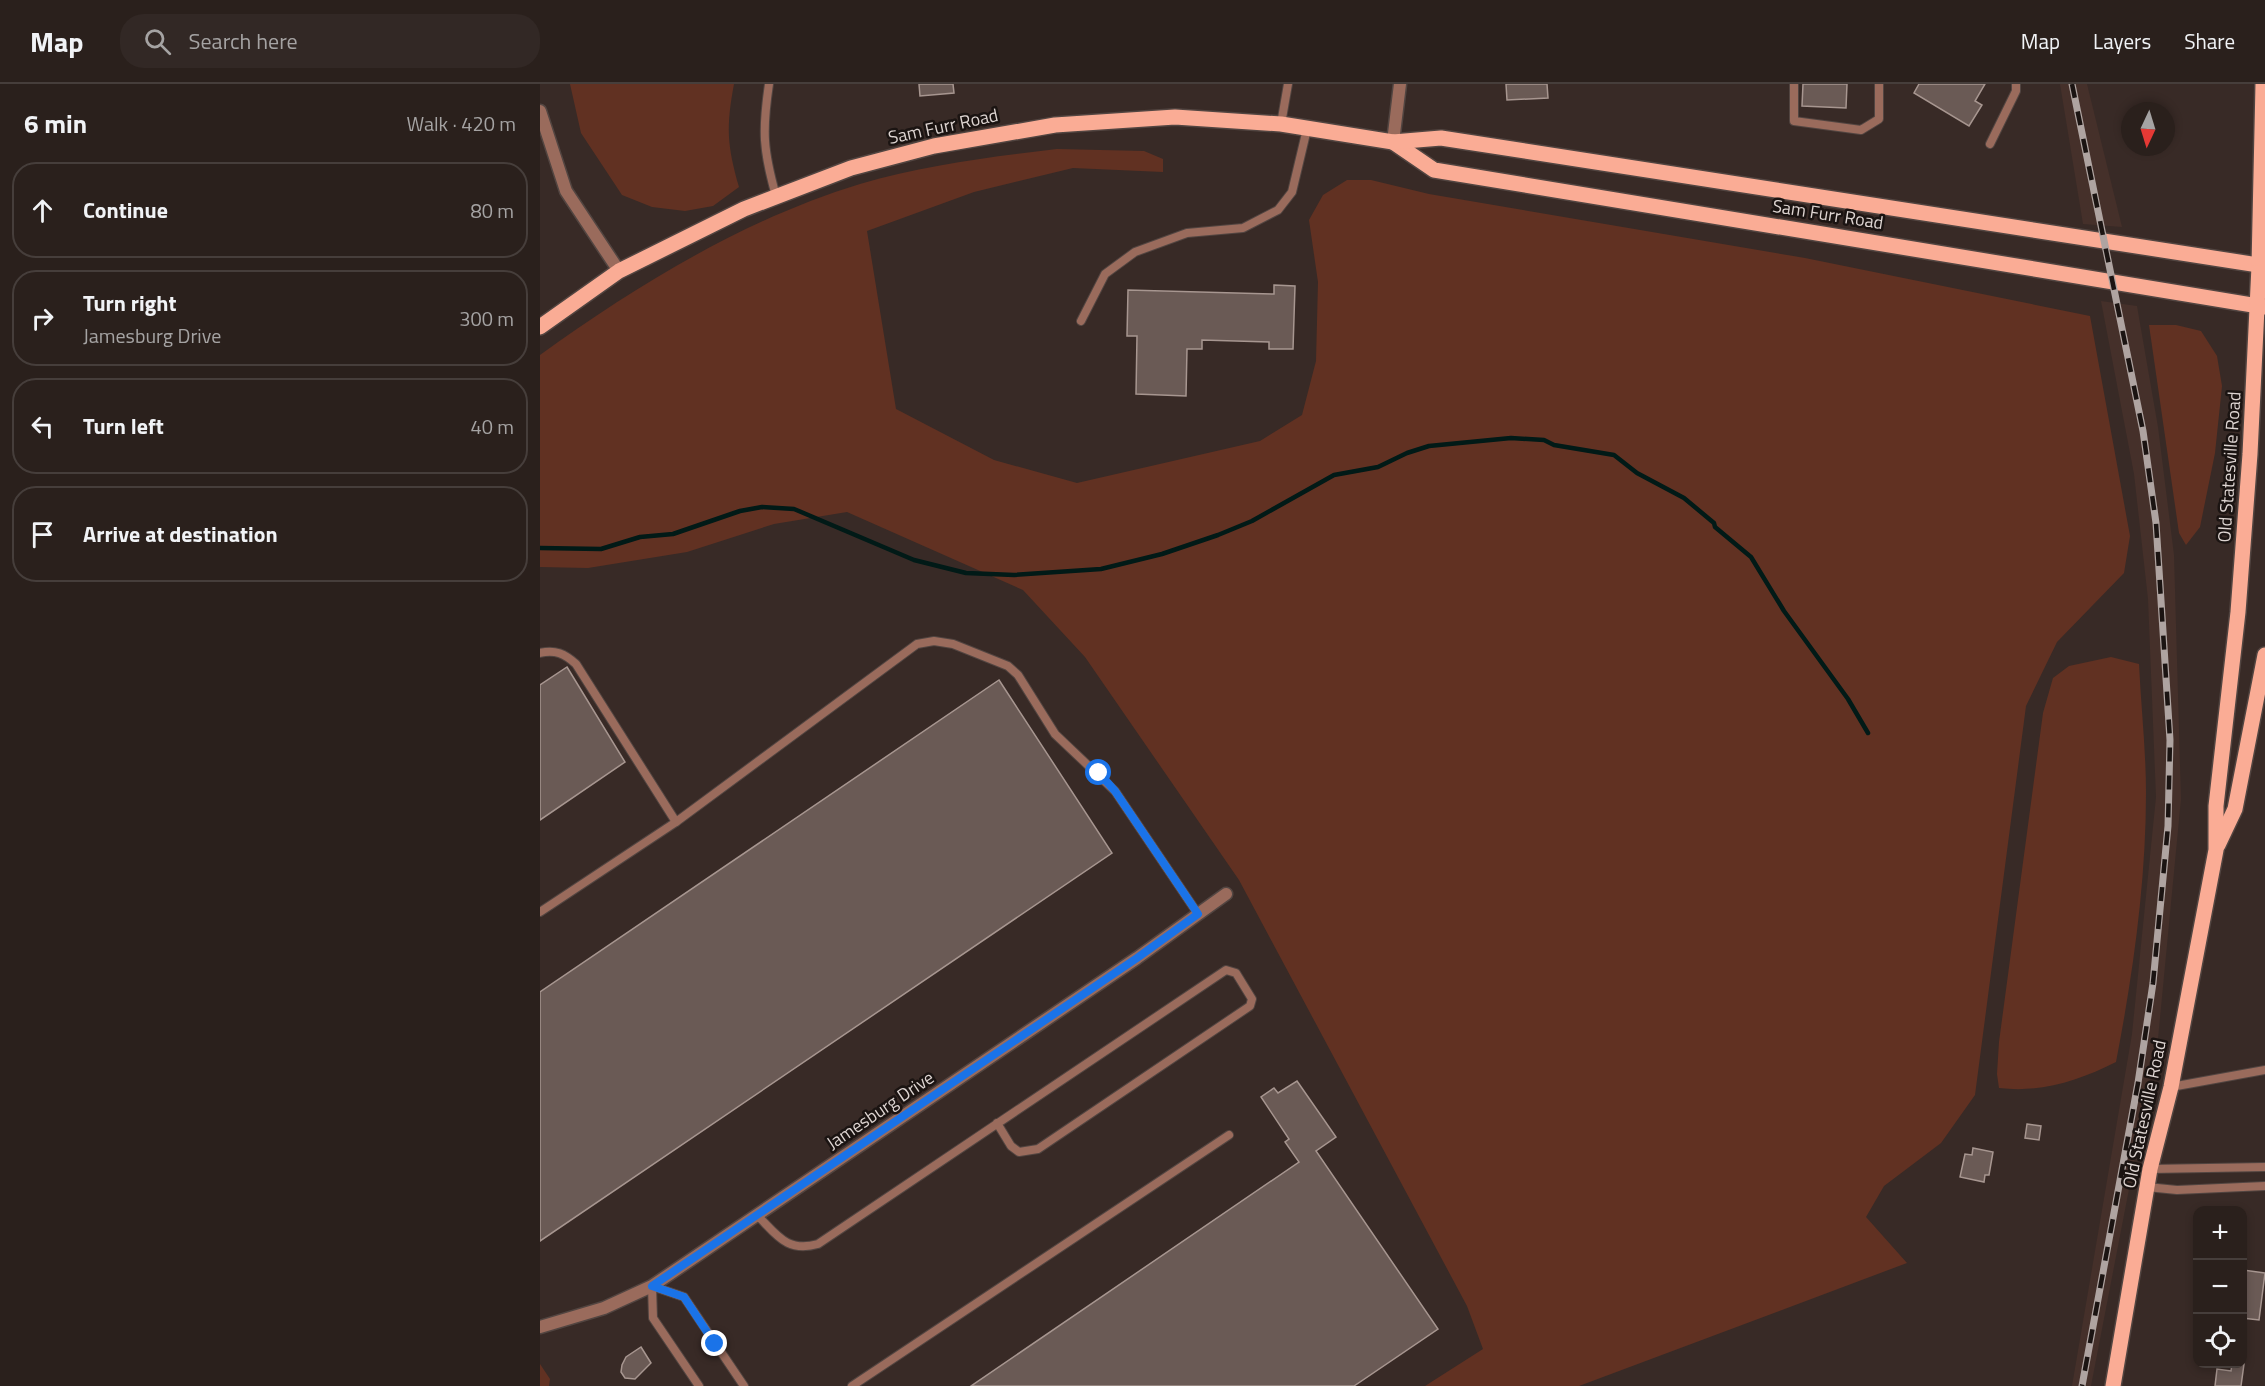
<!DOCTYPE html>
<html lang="en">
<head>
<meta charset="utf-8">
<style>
  :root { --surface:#2a201c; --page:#322825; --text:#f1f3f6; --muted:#a5a3a3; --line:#463e3b }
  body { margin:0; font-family:"Titillium Web",sans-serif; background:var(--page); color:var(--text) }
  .controls { position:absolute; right:18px; bottom:18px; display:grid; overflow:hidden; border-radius:12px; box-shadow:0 3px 9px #0003 }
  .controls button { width:54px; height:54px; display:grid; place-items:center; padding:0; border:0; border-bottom:2px solid var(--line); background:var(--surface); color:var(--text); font:30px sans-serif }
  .compass { position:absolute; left:1581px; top:18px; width:54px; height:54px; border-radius:50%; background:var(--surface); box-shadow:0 3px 9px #0003; rotate:184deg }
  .stop { position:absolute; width:18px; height:18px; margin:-14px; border:4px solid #1a73e8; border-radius:50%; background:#fff }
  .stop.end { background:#1a73e8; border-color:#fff; box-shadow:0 2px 6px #0008 }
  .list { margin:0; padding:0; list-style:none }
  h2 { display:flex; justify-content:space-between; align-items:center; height:78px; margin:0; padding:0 24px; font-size:26px }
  h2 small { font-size:20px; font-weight:400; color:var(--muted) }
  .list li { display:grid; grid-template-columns:39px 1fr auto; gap:18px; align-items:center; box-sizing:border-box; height:96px; margin:0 12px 12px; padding:0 12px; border:2px solid var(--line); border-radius:24px }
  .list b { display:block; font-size:22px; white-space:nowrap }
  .list p { margin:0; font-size:20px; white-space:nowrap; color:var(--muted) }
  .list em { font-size:20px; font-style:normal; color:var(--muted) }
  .icon { flex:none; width:33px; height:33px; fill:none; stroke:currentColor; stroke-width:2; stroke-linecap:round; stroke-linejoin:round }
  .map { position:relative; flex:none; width:1725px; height:1302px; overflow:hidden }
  header { display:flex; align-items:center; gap:36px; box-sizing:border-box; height:84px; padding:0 30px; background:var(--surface); border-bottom:2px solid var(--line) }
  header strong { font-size:28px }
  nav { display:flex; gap:33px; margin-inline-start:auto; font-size:21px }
  .search { width:420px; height:54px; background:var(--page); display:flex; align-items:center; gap:15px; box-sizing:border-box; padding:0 21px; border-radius:24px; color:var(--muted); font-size:22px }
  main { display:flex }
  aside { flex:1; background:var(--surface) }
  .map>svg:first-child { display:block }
</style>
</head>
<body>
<header>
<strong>Map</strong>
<div class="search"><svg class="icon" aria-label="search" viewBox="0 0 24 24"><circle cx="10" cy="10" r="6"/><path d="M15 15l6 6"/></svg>Search here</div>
<nav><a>Map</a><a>Layers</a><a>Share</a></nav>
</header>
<main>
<aside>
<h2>6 min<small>Walk · 420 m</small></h2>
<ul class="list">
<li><svg class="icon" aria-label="ahead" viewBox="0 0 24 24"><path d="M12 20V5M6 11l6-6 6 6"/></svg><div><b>Continue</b></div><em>80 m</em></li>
<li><svg class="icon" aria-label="right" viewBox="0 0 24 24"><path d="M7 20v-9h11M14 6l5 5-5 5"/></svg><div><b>Turn right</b><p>Jamesburg Drive</p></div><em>300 m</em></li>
<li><svg class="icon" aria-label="left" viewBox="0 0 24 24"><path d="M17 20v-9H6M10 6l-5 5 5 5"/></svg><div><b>Turn left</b></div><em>40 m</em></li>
<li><svg class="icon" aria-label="arrive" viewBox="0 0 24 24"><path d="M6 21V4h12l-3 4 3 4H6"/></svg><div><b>Arrive at destination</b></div></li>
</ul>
</aside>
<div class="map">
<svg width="1725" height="1302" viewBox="0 0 1725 1302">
  <rect width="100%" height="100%" fill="#382a26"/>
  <g fill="#45302a">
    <path d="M 1520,0 L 1547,0 L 1582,143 L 1543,140 Z"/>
    <path d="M 1561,217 L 1597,222 L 1618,343 L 1634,471 L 1641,715 L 1618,955 L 1551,1302 L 1532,1302 L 1592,950 L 1616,713 L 1608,515 L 1594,390 Z"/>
  </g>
  <g fill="#613122">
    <path d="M 30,0 L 194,0 C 186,43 187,61 199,103 L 173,122 L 145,127 L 112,123 L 82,111 L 41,49 Z"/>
    <path d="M 517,65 L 604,67 L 623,75 L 623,88 L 533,84 L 434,108 L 327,147 L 356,325 L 454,376 L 537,399 L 720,357 L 762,331 L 776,277 L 778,198 L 769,136 L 783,111 L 807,96 L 831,96 L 889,110 L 1265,174 L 1550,232 L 1590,452 L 1584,489 L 1517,558 L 1486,622 L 1435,1011 L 1401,1059 L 1344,1102 L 1326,1133 L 1367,1179 L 1039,1302 L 885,1302 L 943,1265 L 927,1222 L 699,796 L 545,573 L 483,506 L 307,428 L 234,440 L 147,468 L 48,484 L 0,483 L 0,271 C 97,201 205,135 320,100 C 385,81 451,73 517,65 Z"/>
    <path d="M 1609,241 L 1636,241 L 1661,247 L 1677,272 L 1682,302 L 1675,369 L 1660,443 L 1646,461 L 1639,449 Z"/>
    <path d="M 1571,573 L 1599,580 C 1601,623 1606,666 1606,709 C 1606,798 1593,890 1576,978 C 1538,997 1501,1009 1459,1004 L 1457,990 L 1459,958 L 1503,629 L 1513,594 L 1529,582 Z"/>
    <path d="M 0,1280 L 10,1295 L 9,1302 L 0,1302 Z"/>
  </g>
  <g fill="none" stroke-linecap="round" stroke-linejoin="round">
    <path stroke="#011a17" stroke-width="4.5" d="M 0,464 L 61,465 L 100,453 L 133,450 L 200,427 L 222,423 L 254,425 L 374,476 L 426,489 L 474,491 L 561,485 L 622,470 L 678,451 L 712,437 L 794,391 L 838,383 L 867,369 L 889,362 L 971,354 L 1004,356 L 1014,361 L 1074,371 L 1097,389 L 1144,414 L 1174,439 L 1175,443 L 1211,473 L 1244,527 L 1308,615 L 1328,649"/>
  </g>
  <g fill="#6a5a55" stroke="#a79690" stroke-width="1.5">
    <path d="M 379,0 L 413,0 L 414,9 L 380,12 Z"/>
    <path d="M 966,0 L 1007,0 L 1008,14 L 967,16 Z"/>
    <path d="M 1263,0 L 1307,0 L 1306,24 L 1262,22 Z"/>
    <path d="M 1379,0 L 1445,0 L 1435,17 L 1442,21 L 1429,42 L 1374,9 Z"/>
    <path d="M 734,201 L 755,202 L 753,265 L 729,265 L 729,258 L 662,256 L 662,265 L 647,265 L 646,312 L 596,310 L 597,252 L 587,252 L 588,206 L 734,210 Z"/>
    <path d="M 27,583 L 85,678 L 0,736 L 0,601 Z"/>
    <path d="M 459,596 L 572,769 L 0,1157 L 0,908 Z"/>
    <path d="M 757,997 L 796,1053 L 776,1067 L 898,1245 L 814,1302 L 431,1302 L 759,1078 L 745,1058 L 749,1055 L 721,1013 L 734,1004 L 738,1009 Z"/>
    <path d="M 1487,1040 L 1501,1042 L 1499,1056 L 1485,1054 Z"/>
    <path d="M 1433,1064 L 1453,1068 L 1449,1091 L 1445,1091 L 1444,1098 L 1420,1093 L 1425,1070 L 1432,1071 Z"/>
    <path d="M 1703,1186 L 1725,1189 L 1719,1236 L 1702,1234 Z"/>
    <path d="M 101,1263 L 111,1279 L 95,1295 L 85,1294 L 81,1288 L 82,1281 L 86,1273 Z"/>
    <path d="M 1692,1280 L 1704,1280 L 1701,1302 L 1675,1302 L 1677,1285 L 1691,1287 Z"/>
  </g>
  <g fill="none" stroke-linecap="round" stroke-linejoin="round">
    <g stroke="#524541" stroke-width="10">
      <g id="lane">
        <path d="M 229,0 C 222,47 223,66 236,112"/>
        <path d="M 1254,0 L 1254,37 L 1321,46 L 1339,35 L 1339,0"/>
        <path d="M 741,40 L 748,0"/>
        <path d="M 1450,60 L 1476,7 L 1476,0"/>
        <path d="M 541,237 L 565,190 L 595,168 L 647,149 L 703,144 L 738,126 L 752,108 L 767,45"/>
        <path d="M 0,569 C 15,565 25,570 36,580 L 136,738"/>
        <path d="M 0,828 L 136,738 L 377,560 L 394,557 L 413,560 L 468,582 L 478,591 L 515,650 L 575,707 L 658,830"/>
        <path d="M 1631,1003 L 1725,986"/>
        <path d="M 1610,1085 L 1725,1083"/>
        <path d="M 1607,1103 L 1637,1106 L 1725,1102"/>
        <path d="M 217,1131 C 237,1151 247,1169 278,1160 L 686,886 L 696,889 L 712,915 L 710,922 L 498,1065 L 479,1068 L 471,1062 L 457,1039"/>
        <path d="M 159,1302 L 113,1234 L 112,1202 L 144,1213 L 204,1302"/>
        <path d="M 312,1302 L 689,1051"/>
      </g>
    </g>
    <g stroke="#524541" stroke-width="15">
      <g id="street">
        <path d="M 0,27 L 26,107 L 79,187"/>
        <path d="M 853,58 L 860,0"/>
        <path d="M 0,1243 L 64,1224 L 112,1202 L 597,874 L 686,810"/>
      </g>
    </g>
    <g stroke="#524541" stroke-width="18">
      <g id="primary">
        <path d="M 853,58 L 894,86 L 1725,223"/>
        <path d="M 0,243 L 79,187 L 204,125 L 311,84 L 394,62 L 515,41 L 635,33 L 741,40 L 853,58 L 901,54 L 1725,182"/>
        <path d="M 1678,761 L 1695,725 L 1725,571"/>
        <path d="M 1573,1302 L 1610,1085 L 1631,1003 L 1676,766 L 1676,722 L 1698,528 L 1710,370 L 1719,182 L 1723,0"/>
      </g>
    </g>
    <use href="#lane" stroke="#9a6b5c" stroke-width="8"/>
    <use href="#street" stroke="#9a6b5c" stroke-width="12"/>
    <use href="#primary" stroke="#faac95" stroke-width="15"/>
    <g stroke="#afa4a1" stroke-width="7">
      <path id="rail" d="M 1532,0 L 1603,347 L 1616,439 L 1630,656 L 1628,742 L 1613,899 L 1598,999 L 1542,1302"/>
    </g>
    <use href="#rail" stroke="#1b1412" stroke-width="4.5" stroke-dasharray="14" stroke-linecap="butt"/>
  </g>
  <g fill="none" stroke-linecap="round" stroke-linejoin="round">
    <path stroke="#1a73e8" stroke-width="8" d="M 175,1260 L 144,1213 L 112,1202 L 597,874 L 658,830 L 575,707 L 559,689"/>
  </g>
  <g text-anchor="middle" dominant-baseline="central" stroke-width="5" stroke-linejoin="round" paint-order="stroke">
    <g font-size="18" fill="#ddd4d1" stroke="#1b1412">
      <text transform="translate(403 42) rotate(-12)">Sam Furr Road</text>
      <text transform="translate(1288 130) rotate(9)">Sam Furr Road</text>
      <text transform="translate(1689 383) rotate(-86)">Old Statesville Road</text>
      <text transform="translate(340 1026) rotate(-34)">Jamesburg Drive</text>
      <text transform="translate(1604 1030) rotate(-78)">Old Statesville Road</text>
    </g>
  </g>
</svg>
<div class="controls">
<button>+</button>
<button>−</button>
<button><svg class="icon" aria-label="locate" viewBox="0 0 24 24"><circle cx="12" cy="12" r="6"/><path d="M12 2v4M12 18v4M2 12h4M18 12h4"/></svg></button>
</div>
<svg class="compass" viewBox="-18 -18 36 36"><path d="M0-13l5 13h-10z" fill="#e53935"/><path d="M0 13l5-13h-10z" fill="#a5a3a3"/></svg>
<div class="stop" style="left:559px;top:689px"></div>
<div class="stop end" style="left:175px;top:1260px"></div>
</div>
</main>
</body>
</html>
